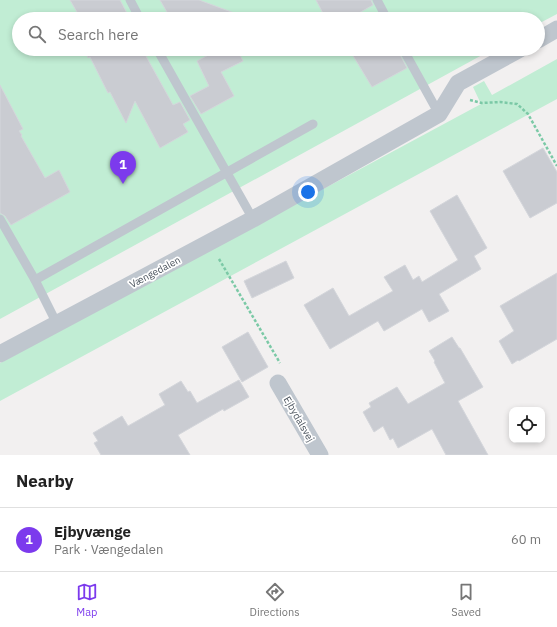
<!DOCTYPE html>
<html lang="en">
<head>
<meta charset="utf-8">
<style>
  :root { --surface:#fff; --page:#f2f2f2; --text:#222; --muted:#767676; --line:#e0e0e0; --accent:#7c3aed }
  body { margin:0; font-family:"IBM Plex Sans",sans-serif; background:var(--page); color:var(--text) }
  .controls { position:absolute; right:12px; bottom:12px; display:grid; overflow:hidden; border-radius:8px; box-shadow:0 2px 6px #0003 }
  .controls button { width:36px; height:36px; display:grid; place-items:center; padding:0; border:0; border-bottom:1px solid var(--line); background:var(--surface); color:var(--text); font:20px sans-serif }
  .you { position:absolute; left:308px; top:192px; width:14px; height:14px; margin:-10px; border:3px solid #fff; border-radius:50%; background:#1a73e8; box-shadow:0 0 0 6px #1a73e833 }
  .badge { display:grid; place-items:center; width:26px; height:26px; border-radius:50%; background:var(--accent); color:#fff; font-size:13px; font-weight:700 }
  .pin { position:absolute; translate:-50% -33px; filter:drop-shadow(0 1px 2px #0008) }
  .pin::after { content:''; position:absolute; top:21px; width:14px; height:12px; background:inherit; clip-path:polygon(0 0,100% 0,50% 100%) }
  .list { margin:0; padding:0; list-style:none }
  h2 { display:flex; justify-content:space-between; align-items:center; height:52px; margin:0; padding:0 16px; font-size:17px }
  h2 small { font-size:13px; font-weight:400; color:var(--muted) }
  .list li { display:grid; grid-template-columns:26px 1fr auto; gap:12px; align-items:center; box-sizing:border-box; height:64px; padding:0 16px; border-top:1px solid var(--line) }
  .list b { display:block; font-size:15px; white-space:nowrap }
  .list p { margin:0; font-size:13px; white-space:nowrap; color:var(--muted) }
  .list em { font-size:13px; font-style:normal; color:var(--muted) }
  .icon { flex:none; width:22px; height:22px; fill:none; stroke:currentColor; stroke-width:2; stroke-linecap:round; stroke-linejoin:round }
  .map { position:relative; flex:none; width:557px; height:455px; overflow:hidden }
  .search { position:absolute; background:var(--surface); box-shadow:0 2px 6px #0003; left:12px; right:12px; top:12px; height:44px; display:flex; align-items:center; gap:10px; box-sizing:border-box; padding:0 14px; border-radius:22px; color:var(--muted); font-size:15px }
  .sheet { height:116px; background:var(--surface) }
  nav { display:flex; justify-content:space-around; align-items:center; box-sizing:border-box; height:56px; border-top:1px solid var(--line); background:var(--surface); font-size:11px; color:var(--muted) }
  nav a { display:grid; justify-items:center; gap:2px }
  nav .on { color:var(--accent) }
  .map>svg:first-child { display:block }
</style>
</head>
<body>
<div class="map">
<svg width="557" height="455" viewBox="0 0 557 455">
  <rect width="100%" height="100%" fill="#f2f0f0"/>
  <g fill="#c1edd4">
    <path d="M 0,0 L 557,0 L 557,14 L 538,24 L 538,19 L 19,19 L 19,49 L 493,49 L 0,319 Z"/>
    <path d="M 557,59 L 557,99 L 0,401 L 0,363 L 481,104 L 473,87 L 484,81 L 492,95 Z"/>
  </g>
  <g fill="#caccd2" stroke="#d4d6db">
    <path d="M 70,0 L 120,0 L 130,19 L 81,19 Z"/>
    <path d="M 160,0 L 199,0 L 245,17 L 245,19 L 171,19 Z"/>
    <path d="M 316,0 L 371,0 L 373,5 L 348,19 L 326,19 Z"/>
    <path d="M 84,49 L 142,49 L 173,105 L 180,102 L 190,120 L 183,124 L 188,132 L 160,148 L 135,101 L 126,123 L 110,92 L 108,93 L 90,57 L 88,58 Z"/>
    <path d="M 220,49 L 237,49 L 243,61 L 221,72 L 234,96 L 201,114 L 190,96 L 209,86 L 197,61 Z"/>
    <path d="M 349,49 L 397,49 L 407,68 L 372,87 Z"/>
    <path d="M 0,85 L 23,129 L 19,131 L 22,135 L 21,136 L 45,178 L 59,170 L 70,192 L 11,225 L 5,216 L 0,213 Z"/>
    <path d="M 543,148 L 557,172 L 557,203 L 530,218 L 503,171 Z"/>
    <path d="M 457,195 L 487,248 L 474,256 L 481,269 L 439,294 L 449,311 L 429,322 L 422,309 L 384,331 L 378,321 L 330,349 L 304,305 L 333,288 L 349,316 L 393,291 L 384,277 L 405,265 L 413,280 L 419,276 L 422,282 L 458,260 L 430,211 Z"/>
    <path d="M 286,261 L 294,278 L 252,298 L 244,281 Z"/>
    <path d="M 557,273 L 557,339 L 519,361 L 518,360 L 512,364 L 499,341 L 514,331 L 500,306 Z"/>
    <path d="M 248,332 L 268,367 L 242,382 L 222,347 Z"/>
    <path d="M 452,337 L 459,348 L 460,348 L 483,387 L 458,401 L 488,455 L 446,455 L 432,429 L 398,448 L 393,438 L 390,440 L 383,426 L 374,432 L 363,412 L 371,407 L 369,403 L 397,387 L 408,404 L 445,383 L 434,362 L 435,361 L 429,351 Z"/>
    <path d="M 239,380 L 249,397 L 224,411 L 223,409 L 178,435 L 190,455 L 101,455 L 94,443 L 98,441 L 93,433 L 122,416 L 128,426 L 165,405 L 159,394 L 181,381 L 188,392 L 190,391 L 197,403 Z"/>
  </g>
  <g fill="none" stroke-linecap="round" stroke-linejoin="round">
    <g stroke="#7bc9a6" stroke-width="2.5" stroke-dasharray="3 2" stroke-linecap="butt">
      <path d="M 470,100 L 482,103 L 500,102 L 517,104 L 528,114 L 557,166"/>
      <path d="M 219,259 L 280,363"/>
    </g>
    <g stroke="#bfc6ce" stroke-width="9">
      <path d="M 130,0 L 140,19"/>
      <path d="M 377,0 L 387,19"/>
      <path d="M 157,49 L 253,219"/>
      <path d="M 403,49 L 439,114"/>
      <path d="M 0,219 L 35,280 L 57,324"/>
      <path d="M 35,280 L 313,124"/>
    </g>
    <g stroke="#bfc6ce" stroke-width="17">
      <path d="M 538,40 L 557,29"/>
      <path d="M 0,354 L 253,219 L 439,114 L 458,83 L 520,49"/>
      <path d="M 278,383 L 320,455"/>
    </g>
  </g>
  <g text-anchor="middle" dominant-baseline="central" stroke-width="3.5" stroke-linejoin="round" paint-order="stroke">
    <g font-size="10" fill="#49525c" stroke="#fff">
      <text transform="translate(155 272) rotate(-28)">Vængedalen</text>
      <text transform="translate(299 419) rotate(60)">Ejbydalsvej</text>
    </g>
  </g>
</svg>
<div class="controls">
<button><svg class="icon" aria-label="locate" viewBox="0 0 24 24"><circle cx="12" cy="12" r="6"/><path d="M12 2v4M12 18v4M2 12h4M18 12h4"/></svg></button>
</div>
<div class="you"></div>
<div class="pin badge" style="left:123px;top:184px">1</div>
<div class="search"><svg class="icon" aria-label="search" viewBox="0 0 24 24"><circle cx="10" cy="10" r="6"/><path d="M15 15l6 6"/></svg>Search here</div>
</div>
<section class="sheet">
<h2>Nearby<small></small></h2>
<ul class="list">
<li><span class="badge">1</span><div><b>Ejbyvænge</b><p>Park · Vængedalen</p></div><em>60 m</em></li>
</ul>
</section>
<nav>
<a class="on"><svg class="icon" aria-label="map" viewBox="0 0 24 24"><path d="M3 6l6-2 6 2 6-2v14l-6 2-6-2-6 2zM9 4v14M15 6v14"/></svg>Map</a>
<a><svg class="icon" aria-label="directions" viewBox="0 0 24 24"><path d="M12 3l9 9-9 9-9-9zM9 14v-3h6M13 9l2 2-2 2"/></svg>Directions</a>
<a><svg class="icon" aria-label="saved" viewBox="0 0 24 24"><path d="M7 4h10v16l-5-4-5 4z"/></svg>Saved</a>
</nav>
</body>
</html>
